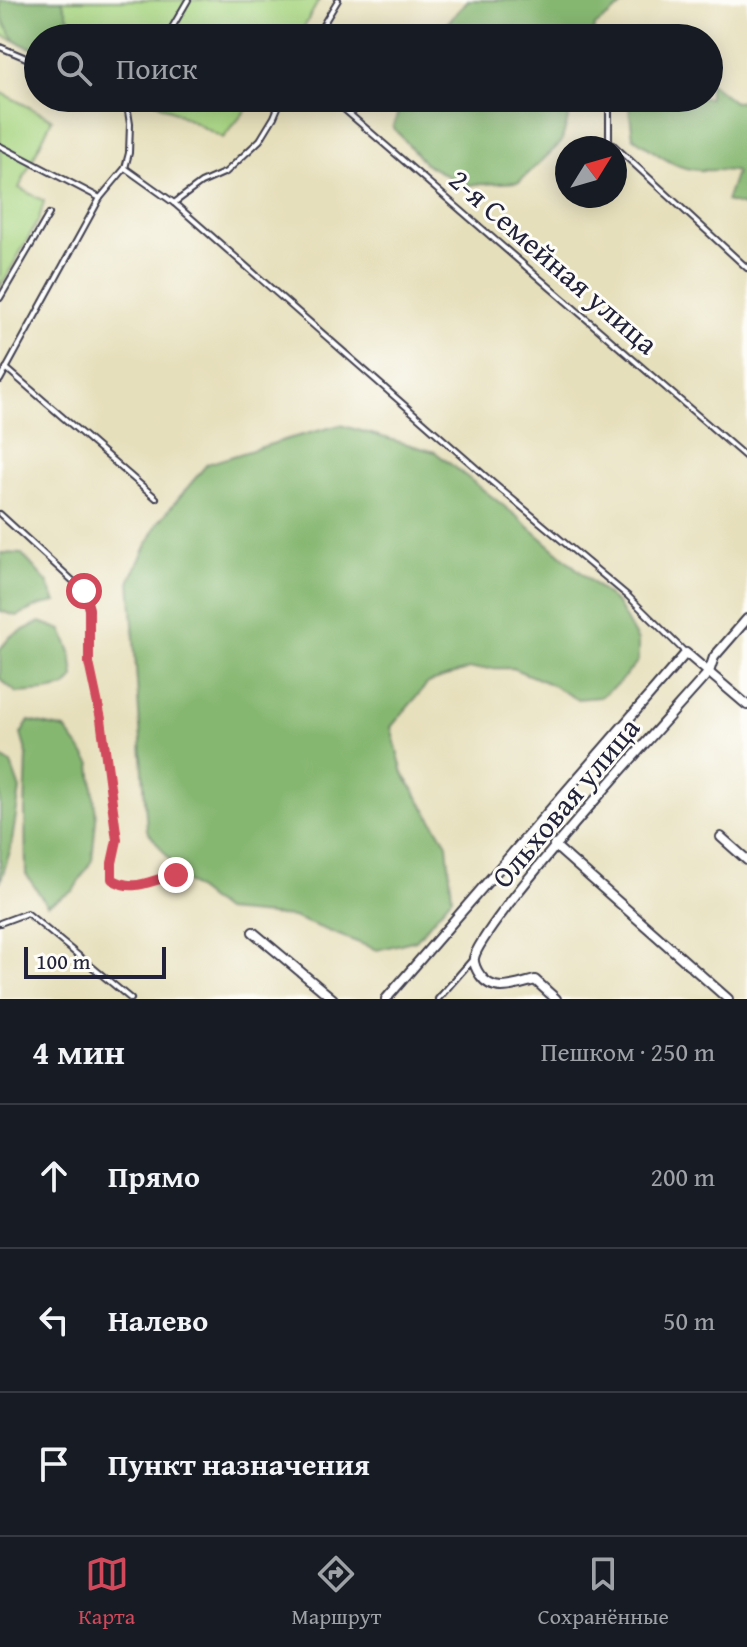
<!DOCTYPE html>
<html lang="ru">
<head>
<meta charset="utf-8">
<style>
  :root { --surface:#171b24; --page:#242831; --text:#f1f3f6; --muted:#9ea1a6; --line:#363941; --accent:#d1495b }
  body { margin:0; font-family:"Gentium Book Plus",serif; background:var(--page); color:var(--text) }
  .compass { position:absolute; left:555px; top:136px; width:72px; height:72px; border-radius:50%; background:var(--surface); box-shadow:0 4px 20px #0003; rotate:53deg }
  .scale { position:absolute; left:24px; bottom:20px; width:142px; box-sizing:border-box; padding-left:8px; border:4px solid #22223b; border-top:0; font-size:22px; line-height:28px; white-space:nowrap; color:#22223b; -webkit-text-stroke:6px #fdfcf7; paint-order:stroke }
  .stop { position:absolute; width:24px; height:24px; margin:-18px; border:6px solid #d1495b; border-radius:50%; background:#fff }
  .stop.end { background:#d1495b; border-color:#fff; box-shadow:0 2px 8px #0008 }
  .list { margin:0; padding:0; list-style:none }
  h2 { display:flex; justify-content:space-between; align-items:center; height:104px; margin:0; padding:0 32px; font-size:34px }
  h2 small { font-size:26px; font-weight:400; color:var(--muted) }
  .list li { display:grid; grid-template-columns:52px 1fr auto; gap:24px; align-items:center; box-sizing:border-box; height:144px; padding:0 32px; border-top:2px solid var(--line) }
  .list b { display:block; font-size:30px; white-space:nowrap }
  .list em { font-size:26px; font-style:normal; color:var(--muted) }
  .icon { flex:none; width:44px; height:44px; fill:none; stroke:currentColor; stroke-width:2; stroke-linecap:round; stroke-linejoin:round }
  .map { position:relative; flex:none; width:747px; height:999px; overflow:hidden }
  .search { position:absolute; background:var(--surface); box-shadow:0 4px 20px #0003; left:24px; right:24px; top:24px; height:88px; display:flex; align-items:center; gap:20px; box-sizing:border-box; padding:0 28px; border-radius:44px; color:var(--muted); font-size:30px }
  .sheet { height:536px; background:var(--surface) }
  nav { display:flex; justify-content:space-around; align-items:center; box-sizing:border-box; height:112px; border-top:2px solid var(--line); background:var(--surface); font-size:22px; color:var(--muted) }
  nav a { display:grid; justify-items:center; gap:4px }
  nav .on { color:var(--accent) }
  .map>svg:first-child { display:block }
</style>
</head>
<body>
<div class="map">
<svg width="747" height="999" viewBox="0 0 747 999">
  <rect width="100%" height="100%" fill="#fdfcf7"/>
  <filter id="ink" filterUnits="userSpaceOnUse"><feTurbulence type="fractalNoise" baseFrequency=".0125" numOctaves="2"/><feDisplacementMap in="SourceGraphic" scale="16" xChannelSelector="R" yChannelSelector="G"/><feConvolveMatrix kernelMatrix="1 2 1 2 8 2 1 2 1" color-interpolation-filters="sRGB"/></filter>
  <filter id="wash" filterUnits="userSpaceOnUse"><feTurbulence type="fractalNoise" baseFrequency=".006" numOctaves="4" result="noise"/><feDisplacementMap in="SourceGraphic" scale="32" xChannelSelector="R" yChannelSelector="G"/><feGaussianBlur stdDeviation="1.8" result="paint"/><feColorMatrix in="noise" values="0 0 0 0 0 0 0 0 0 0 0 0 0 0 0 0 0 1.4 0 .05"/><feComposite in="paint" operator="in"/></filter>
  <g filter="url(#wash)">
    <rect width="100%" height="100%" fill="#e6dfbb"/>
    <g fill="#a9d683" stroke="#667c5f" stroke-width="2">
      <path d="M 0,0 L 319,0 L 298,38 L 38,38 L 38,51 L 0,34 Z"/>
      <path d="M 0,92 L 52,119 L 19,188 L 44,201 L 39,219 L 0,288 Z"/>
      <path d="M 148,98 L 256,98 L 223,138 Z"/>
    </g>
    <g fill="#86b771" stroke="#546c56" stroke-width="2">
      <path d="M 0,0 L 62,0 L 70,22 L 62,38 L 38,38 L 38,47 C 13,49 0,22 0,0 Z"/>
      <path d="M 468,0 L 630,0 L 595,26 L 591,38 L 434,38 Z"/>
      <path d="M 709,82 L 734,102 L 747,101 L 747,207 L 726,201 L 736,172 C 721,168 706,172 690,169 C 669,165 651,149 633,137 L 628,98 L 709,98 Z"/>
      <path d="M 403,98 L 574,98 L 561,143 L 519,182 L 465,185 L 425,164 L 393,127 Z"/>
      <path d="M 340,425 L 435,452 L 514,514 L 617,604 L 638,641 L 638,661 L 618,684 L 600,697 L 576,699 L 548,683 L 512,668 L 469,669 L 428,683 L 391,727 L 403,773 L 447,844 L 452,897 L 416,940 L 377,950 L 293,917 L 224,911 L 187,882 L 147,830 L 130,580 L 157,524 L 207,464 L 291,438 Z"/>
      <path d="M 1,553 L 22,554 L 47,582 L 56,602 L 41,605 L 17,616 L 0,611 Z"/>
      <path d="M 40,622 L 62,630 L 71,652 L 74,677 L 66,687 L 46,691 L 17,693 L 0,679 L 0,649 L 11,636 Z"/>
      <path d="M 29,721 L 65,729 L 91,764 L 96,819 L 92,860 L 73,891 L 47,905 L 26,874 L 25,811 L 27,755 L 21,734 Z"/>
      <path d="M 0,757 L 11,764 L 20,789 L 11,848 L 0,883 Z"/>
    </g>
  </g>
  <g filter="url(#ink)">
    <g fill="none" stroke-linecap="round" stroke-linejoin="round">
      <g stroke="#3f3e4e" stroke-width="8">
        <g id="lane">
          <path d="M 609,37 L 609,38"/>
          <path d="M 166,38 L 188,0"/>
          <path d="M 315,38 L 338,0"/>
          <path d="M 0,47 L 38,63"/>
          <path d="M 114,98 L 127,105"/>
          <path d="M 331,98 L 747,458"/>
          <path d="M 609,98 L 609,141 L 747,268"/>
          <path d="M 0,146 L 100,198"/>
          <path d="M 125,168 L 174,203 L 492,482 L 628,596 L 686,653"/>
          <path d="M 174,203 L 201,183 L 226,172 L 260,140 L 274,117 L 282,98"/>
          <path d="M 0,298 L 49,214"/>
          <path d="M 6,368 L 156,498"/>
          <path d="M 0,380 L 100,198 L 125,168 L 129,153 L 130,124 L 127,105 L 131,98"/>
          <path d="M 0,514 L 84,591 L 89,609"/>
          <path d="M 0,923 L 27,913 L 131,999"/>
          <path d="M 438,999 L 472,960"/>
        </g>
      </g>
      <g stroke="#3f3e4e" stroke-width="12">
        <g id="street">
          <path d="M 721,837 L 747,860"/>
          <path d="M 554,845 L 728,999"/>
          <path d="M 253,932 L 333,999"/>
          <path d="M 386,999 L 686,653 L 747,705"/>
          <path d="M 556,999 L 535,980 C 515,985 494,995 480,975 C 477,971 473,963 474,958 C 476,946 502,913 510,902 C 573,822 642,747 709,672 L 714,657 L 747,619"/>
        </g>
      </g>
      <path stroke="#3f3e4e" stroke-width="2" stroke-dasharray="2 6" stroke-linecap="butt" d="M 89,614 L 89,663 L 101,719 L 107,777 L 117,840 L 112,863 L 112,879 C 135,894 146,881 167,876 C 176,874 185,875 193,875"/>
      <use href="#lane" stroke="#fff" stroke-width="4"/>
      <use href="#street" stroke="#fff" stroke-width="8"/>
    </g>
  </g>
  <g fill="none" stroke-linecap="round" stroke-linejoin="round" filter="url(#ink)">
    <path stroke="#d1495b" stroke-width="10" d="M 84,591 L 89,609 L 89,663 L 101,719 L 117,840 L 112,863 L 112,879 C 134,894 153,878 176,875"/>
  </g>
  <g text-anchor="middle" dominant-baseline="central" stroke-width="6" stroke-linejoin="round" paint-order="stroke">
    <g font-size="30" fill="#22223b" stroke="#fdfcf7">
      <text transform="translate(554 261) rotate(41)">2-я Семейная улица</text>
      <text transform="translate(565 802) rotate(-50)">Ольховая улица</text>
    </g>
  </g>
</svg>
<svg class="compass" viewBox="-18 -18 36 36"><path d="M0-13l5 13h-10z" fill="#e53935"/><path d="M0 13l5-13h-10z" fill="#9ea1a6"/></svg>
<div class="scale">100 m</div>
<div class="stop" style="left:84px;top:591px"></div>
<div class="stop end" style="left:176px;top:875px"></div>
<div class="search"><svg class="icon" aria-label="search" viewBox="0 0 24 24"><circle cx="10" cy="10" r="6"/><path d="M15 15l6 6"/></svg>Поиск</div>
</div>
<section class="sheet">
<h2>4 мин<small>Пешком · 250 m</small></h2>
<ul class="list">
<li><svg class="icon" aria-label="ahead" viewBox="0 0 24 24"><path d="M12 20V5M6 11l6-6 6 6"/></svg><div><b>Прямо</b></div><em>200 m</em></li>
<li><svg class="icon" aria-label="left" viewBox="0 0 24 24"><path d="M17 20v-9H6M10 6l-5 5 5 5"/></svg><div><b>Налево</b></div><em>50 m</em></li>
<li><svg class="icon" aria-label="arrive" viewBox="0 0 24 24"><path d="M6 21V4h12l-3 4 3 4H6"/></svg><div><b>Пункт назначения</b></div></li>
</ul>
</section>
<nav>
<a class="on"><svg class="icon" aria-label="map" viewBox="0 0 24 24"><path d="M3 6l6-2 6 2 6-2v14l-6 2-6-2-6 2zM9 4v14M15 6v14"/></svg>Карта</a>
<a><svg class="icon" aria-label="directions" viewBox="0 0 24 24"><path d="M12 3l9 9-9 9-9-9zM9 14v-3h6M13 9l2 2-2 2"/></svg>Маршрут</a>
<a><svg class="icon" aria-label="saved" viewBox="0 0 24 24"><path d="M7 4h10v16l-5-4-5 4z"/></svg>Сохранённые</a>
</nav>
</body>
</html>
